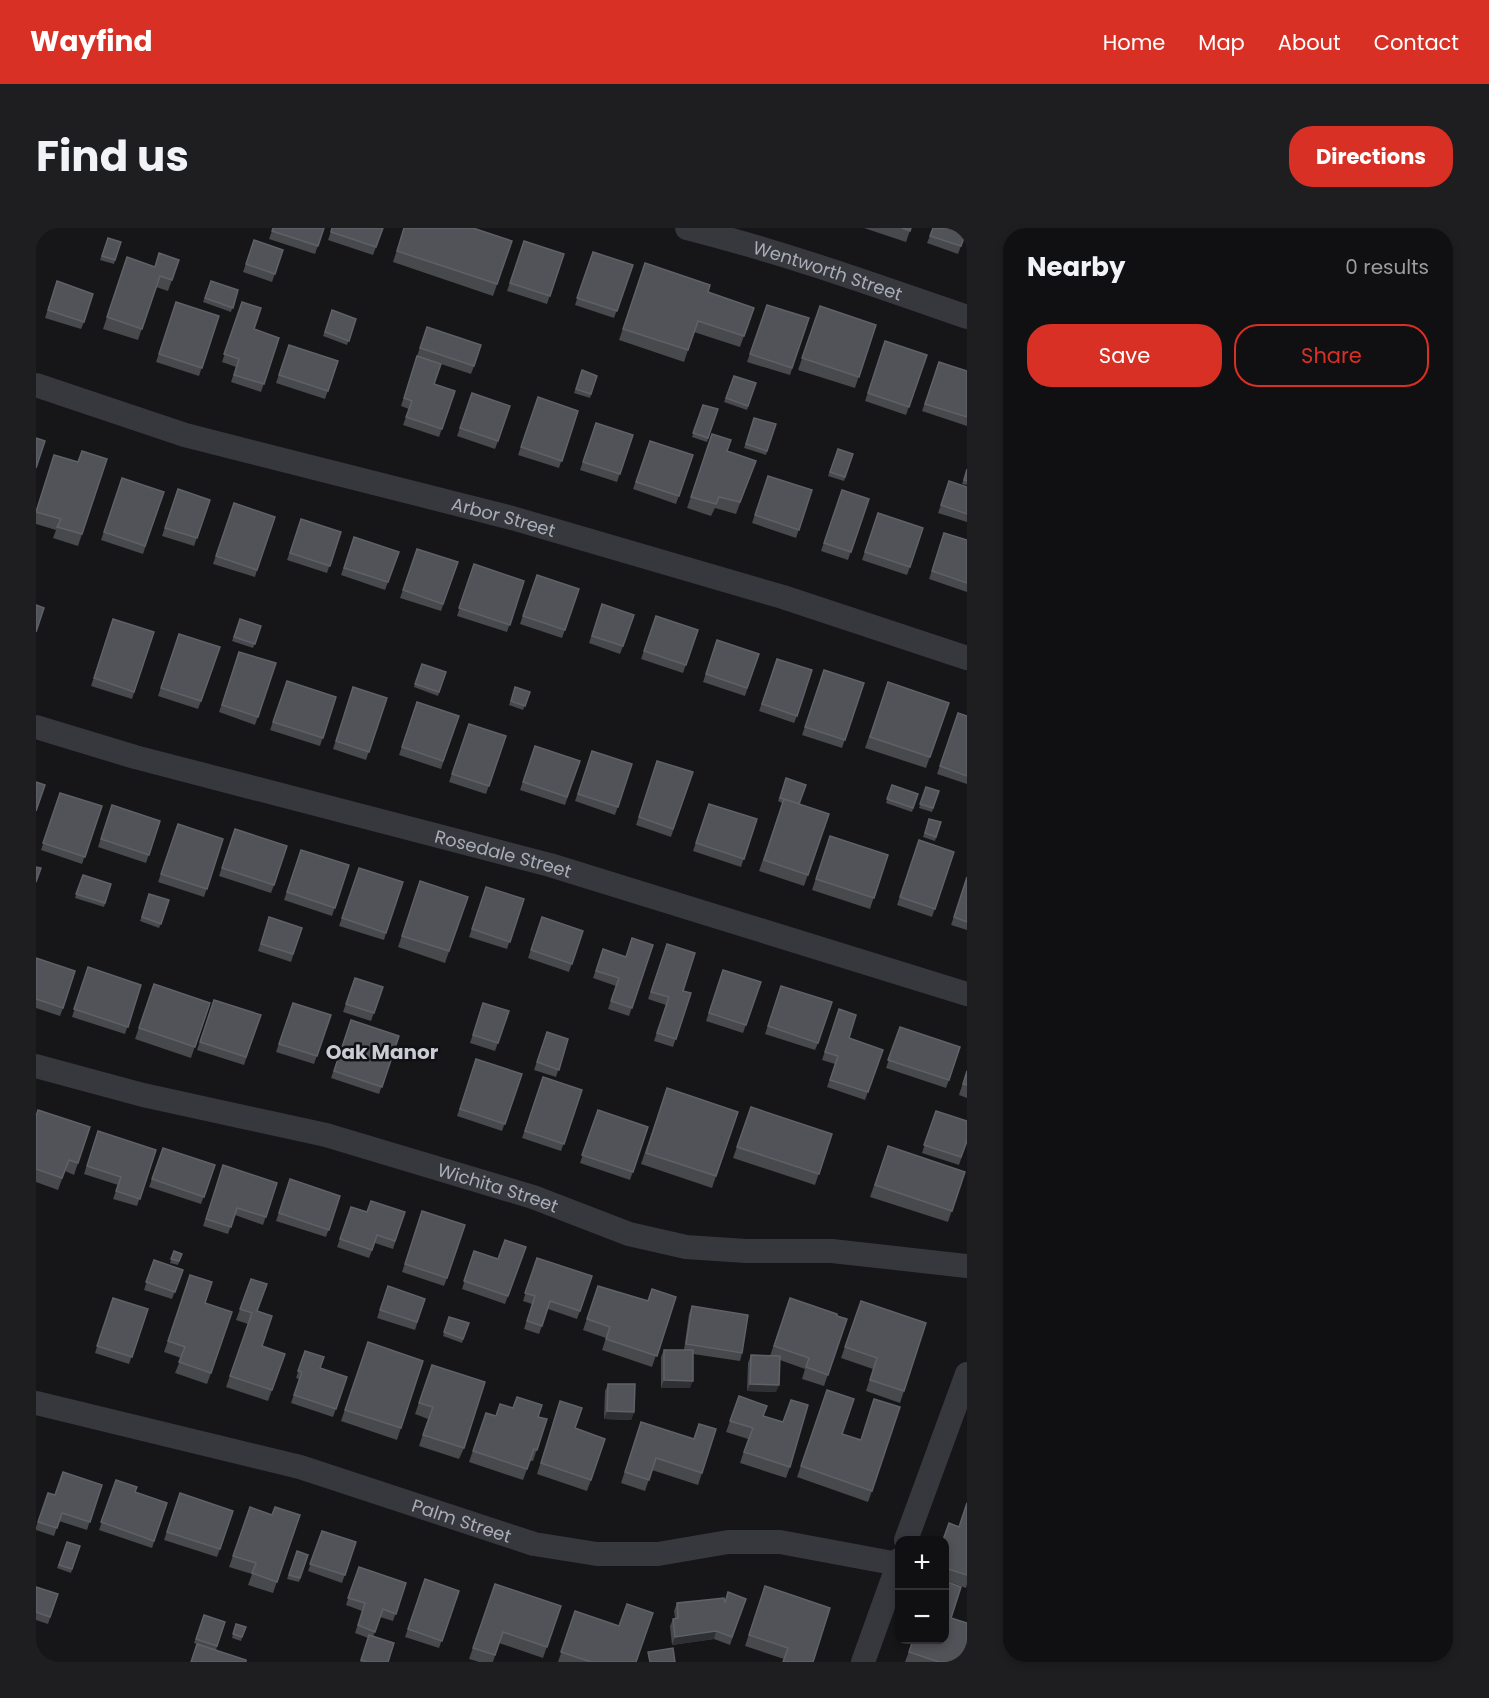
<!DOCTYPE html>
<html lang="en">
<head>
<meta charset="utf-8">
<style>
  :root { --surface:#101012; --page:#1e1e20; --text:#f1f3f6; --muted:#9c9d9f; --line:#303032; --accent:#d93025 }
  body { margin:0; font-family:Poppins,sans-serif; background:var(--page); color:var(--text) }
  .controls { position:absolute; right:18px; bottom:18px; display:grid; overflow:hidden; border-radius:12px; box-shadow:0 3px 9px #0003 }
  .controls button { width:54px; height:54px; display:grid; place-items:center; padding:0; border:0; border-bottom:2px solid var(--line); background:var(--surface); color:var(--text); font:30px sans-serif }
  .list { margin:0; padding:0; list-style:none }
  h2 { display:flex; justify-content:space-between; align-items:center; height:78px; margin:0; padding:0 24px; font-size:26px }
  h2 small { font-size:20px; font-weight:400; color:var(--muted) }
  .actions { display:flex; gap:12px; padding:18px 24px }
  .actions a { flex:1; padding:14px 0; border:2px solid var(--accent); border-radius:24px; text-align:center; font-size:21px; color:var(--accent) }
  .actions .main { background:var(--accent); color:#fff }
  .map { position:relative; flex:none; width:931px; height:1434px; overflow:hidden; border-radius:24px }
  header { display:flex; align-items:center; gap:36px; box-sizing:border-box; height:84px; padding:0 30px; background:var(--accent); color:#fff }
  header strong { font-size:28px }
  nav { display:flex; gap:33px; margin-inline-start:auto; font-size:21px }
  .intro { display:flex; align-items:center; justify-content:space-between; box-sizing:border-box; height:144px; padding:0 36px }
  h1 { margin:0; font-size:42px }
  .button { padding:15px 27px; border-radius:24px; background:var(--accent); color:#fff; font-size:21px; font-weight:700 }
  main { display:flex; gap:36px; padding:0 36px }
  aside { flex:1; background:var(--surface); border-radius:24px; box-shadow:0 3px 9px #0003 }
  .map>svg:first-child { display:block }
</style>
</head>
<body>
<header>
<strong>Wayfind</strong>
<nav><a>Home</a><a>Map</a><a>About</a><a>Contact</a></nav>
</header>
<div class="intro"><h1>Find us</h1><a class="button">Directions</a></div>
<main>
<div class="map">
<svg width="931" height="1434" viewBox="0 0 931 1434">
  <rect width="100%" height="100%" fill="#161618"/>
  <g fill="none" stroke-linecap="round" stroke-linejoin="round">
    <g stroke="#37383d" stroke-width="24">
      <path id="s1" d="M 651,0 C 746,24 839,57 931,89"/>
      <path id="s2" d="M 0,157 L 149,207 L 476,290 L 747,369 L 931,430"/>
      <path id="s3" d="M 0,499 L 99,529 L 514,637 L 931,766"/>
      <path id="s4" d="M 0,838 L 107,867 L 290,907 L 497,969 L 593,1006 L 650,1019 L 710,1023 L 796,1023 L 931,1038"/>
      <path id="s5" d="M 0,1175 L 264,1239 L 498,1316 L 561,1326 L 622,1326 L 692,1314 L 744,1314 L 862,1336"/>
      <path d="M 870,1312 L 931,1146"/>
      <path d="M 827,1434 L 864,1331"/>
    </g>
  </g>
  <g fill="#47494d">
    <path d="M 237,0 L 288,0 L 279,26 L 233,11 Z"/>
    <path d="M 296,0 L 340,19 L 337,27 L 292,12 Z"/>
    <path d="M 368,0 L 476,13 L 457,68 L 357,34 Z"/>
    <path d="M 828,0 L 875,0 L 870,14 Z"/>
    <path d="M 897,0 L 925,18 L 922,26 L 891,15 Z"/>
    <path d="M 72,10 L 79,32 L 78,36 L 64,32 Z"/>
    <path d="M 218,12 L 247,22 L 236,54 L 207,44 Z"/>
    <path d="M 488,13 L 528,26 L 511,76 L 471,63 Z"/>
    <path d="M 557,24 L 597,37 L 578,90 L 539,77 Z"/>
    <path d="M 91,29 L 118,39 L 143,32 L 132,63 L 120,59 L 102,112 L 67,101 Z"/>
    <path d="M 609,35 L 672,64 L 718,80 L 704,119 L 658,104 L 648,134 L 583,112 Z"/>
    <path d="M 21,53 L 48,94 L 45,101 L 9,90 Z"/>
    <path d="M 175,53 L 202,62 L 195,84 L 167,74 Z"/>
    <path d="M 140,74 L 183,88 L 163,148 L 120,134 Z"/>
    <path d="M 206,74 L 218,101 L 243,110 L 225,164 L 195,154 L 200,139 L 186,134 Z"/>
    <path d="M 731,77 L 773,90 L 754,147 L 711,134 Z"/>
    <path d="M 784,78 L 840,97 L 819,160 L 762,142 Z"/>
    <path d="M 296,82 L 320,91 L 311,117 L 287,108 Z"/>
    <path d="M 391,99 L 438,138 L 435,146 L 381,128 Z"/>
    <path d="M 849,113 L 891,127 L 870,187 L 829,173 Z"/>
    <path d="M 253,117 L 302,133 L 289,171 L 240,155 Z"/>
    <path d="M 381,128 L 398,156 L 419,163 L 403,209 L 367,197 L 373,181 L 365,178 Z"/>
    <path d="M 903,134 L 931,143 L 931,198 L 886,183 Z"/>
    <path d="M 546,142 L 561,148 L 554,170 L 538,165 Z"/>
    <path d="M 698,148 L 720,155 L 711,182 L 688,174 Z"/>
    <path d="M 436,165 L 462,213 L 459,221 L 421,208 Z"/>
    <path d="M 502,169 L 542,183 L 523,240 L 482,227 Z"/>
    <path d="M 667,177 L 682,181 L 671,214 L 656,209 Z"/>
    <path d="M 718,190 L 740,196 L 730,227 L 708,220 Z"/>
    <path d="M 560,195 L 597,207 L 581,254 L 544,242 Z"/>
    <path d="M 676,206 L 691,223 L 720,233 L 700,286 L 679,280 L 675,288 L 651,280 Z"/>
    <path d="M 614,213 L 657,227 L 640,276 L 597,261 Z"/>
    <path d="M 802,221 L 817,226 L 808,253 L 792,248 Z"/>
    <path d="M 18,227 L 46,306 L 42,318 L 17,310 L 20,302 L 0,296 L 0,283 Z"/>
    <path d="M 931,241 L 931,257 L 926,256 Z"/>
    <path d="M 732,248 L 776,262 L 760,310 L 716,295 Z"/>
    <path d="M 86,250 L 128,264 L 107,326 L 65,312 Z"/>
    <path d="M 913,253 L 931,259 L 931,294 L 902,285 Z"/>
    <path d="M 142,261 L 174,272 L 158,318 L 126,308 Z"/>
    <path d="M 806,262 L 833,271 L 812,332 L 785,323 Z"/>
    <path d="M 198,275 L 221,342 L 219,349 L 177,336 Z"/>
    <path d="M 842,285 L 874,339 L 871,347 L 826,332 Z"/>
    <path d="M 265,291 L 305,304 L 291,345 L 251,332 Z"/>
    <path d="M 908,305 L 931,312 L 931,364 L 893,351 Z"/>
    <path d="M 318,309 L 352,354 L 349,362 L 305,347 Z"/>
    <path d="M 381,321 L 422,334 L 405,383 L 364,370 Z"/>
    <path d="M 438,336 L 488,353 L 471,404 L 421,388 Z"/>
    <path d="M 501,347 L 543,361 L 526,410 L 484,396 Z"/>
    <path d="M 566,376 L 587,418 L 584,426 L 553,415 Z"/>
    <path d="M 620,388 L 662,402 L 647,445 L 605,431 Z"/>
    <path d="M 77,391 L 118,404 L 96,471 L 55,458 Z"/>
    <path d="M 204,391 L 225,398 L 217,420 L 196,413 Z"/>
    <path d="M 143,406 L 165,473 L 162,481 L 122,468 Z"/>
    <path d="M 681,412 L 723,426 L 709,468 L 667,454 Z"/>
    <path d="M 203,424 L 240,435 L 219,497 L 183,484 Z"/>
    <path d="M 741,431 L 761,488 L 758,495 L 723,483 Z"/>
    <path d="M 386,436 L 410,444 L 402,468 L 378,459 Z"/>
    <path d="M 788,442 L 828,455 L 806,520 L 766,507 Z"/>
    <path d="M 251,453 L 300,469 L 284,518 L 234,502 Z"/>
    <path d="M 852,454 L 913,475 L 890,540 L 829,520 Z"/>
    <path d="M 317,459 L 351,470 L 330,532 L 297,521 Z"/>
    <path d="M 479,459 L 494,464 L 487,482 L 473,477 Z"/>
    <path d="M 381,474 L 423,488 L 405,541 L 363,527 Z"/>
    <path d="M 922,485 L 931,488 L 931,556 L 901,546 Z"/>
    <path d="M 433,496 L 470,508 L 450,566 L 413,554 Z"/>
    <path d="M 499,518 L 544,533 L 529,577 L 484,562 Z"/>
    <path d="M 556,523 L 596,536 L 579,587 L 539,573 Z"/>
    <path d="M 621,533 L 657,544 L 635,609 L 600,597 Z"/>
    <path d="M 750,550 L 763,576 L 793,586 L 768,658 L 723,643 L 746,575 L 742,573 Z"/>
    <path d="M 856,557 L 882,566 L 876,584 L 850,575 Z"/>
    <path d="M 890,559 L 903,563 L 896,584 L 883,580 Z"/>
    <path d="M 24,565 L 66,578 L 46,636 L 5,622 Z"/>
    <path d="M 673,576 L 721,591 L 705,639 L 657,623 Z"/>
    <path d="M 76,577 L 124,593 L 110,635 L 62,619 Z"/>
    <path d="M 893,591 L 905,594 L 899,613 L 887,609 Z"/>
    <path d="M 142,596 L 187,611 L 168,669 L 122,654 Z"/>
    <path d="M 199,601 L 238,657 L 235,665 L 183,648 Z"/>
    <path d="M 883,612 L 918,624 L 896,689 L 861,677 Z"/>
    <path d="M 790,620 L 852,627 L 834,681 L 776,662 Z"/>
    <path d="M 265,622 L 313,637 L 296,688 L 248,672 Z"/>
    <path d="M 323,640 L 350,705 L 348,712 L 303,698 Z"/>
    <path d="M 47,647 L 75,656 L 68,679 L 39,670 Z"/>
    <path d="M 931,649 L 931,702 L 915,697 Z"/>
    <path d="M 384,653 L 432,669 L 409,735 L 362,719 Z"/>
    <path d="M 450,659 L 488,671 L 471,721 L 433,709 Z"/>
    <path d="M 113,666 L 133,672 L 123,700 L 104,693 Z"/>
    <path d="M 233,689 L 266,700 L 255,734 L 222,723 Z"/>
    <path d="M 506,689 L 547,703 L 533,744 L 492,730 Z"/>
    <path d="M 631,716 L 647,763 L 655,765 L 637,819 L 618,813 L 630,777 L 612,771 Z"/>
    <path d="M 617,717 L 593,788 L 572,781 L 580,758 L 557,750 L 567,721 L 590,729 Z"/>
    <path d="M 0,730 L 27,780 L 24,788 L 0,780 Z"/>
    <path d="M 52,739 L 105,757 L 89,806 L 36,789 Z"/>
    <path d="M 687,742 L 725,754 L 707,805 L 670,793 Z"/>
    <path d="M 319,750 L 347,759 L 335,793 L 307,784 Z"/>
    <path d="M 118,756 L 174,775 L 155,830 L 99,811 Z"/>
    <path d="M 745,758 L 782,815 L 779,822 L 729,806 Z"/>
    <path d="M 178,772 L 225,787 L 208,837 L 161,822 Z"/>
    <path d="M 257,775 L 295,787 L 278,836 L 240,824 Z"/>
    <path d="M 447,775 L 473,783 L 459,823 L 434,815 Z"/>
    <path d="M 803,781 L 813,810 L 847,822 L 829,872 L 791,859 L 799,836 L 786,832 Z"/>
    <path d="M 315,792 L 363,808 L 343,866 L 295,850 Z"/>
    <path d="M 864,799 L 913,852 L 910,860 L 850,840 Z"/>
    <path d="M 511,804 L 532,811 L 520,849 L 498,842 Z"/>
    <path d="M 440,831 L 486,846 L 466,903 L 421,888 Z"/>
    <path d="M 931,842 L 931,870 L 923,867 Z"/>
    <path d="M 507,849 L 546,862 L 525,923 L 486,910 Z"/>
    <path d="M 631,860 L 702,884 L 676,960 L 605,936 Z"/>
    <path d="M 715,879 L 796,906 L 779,957 L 697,930 Z"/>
    <path d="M 562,882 L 612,899 L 594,952 L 544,935 Z"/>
    <path d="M 900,883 L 931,913 L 923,937 L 886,925 Z"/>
    <path d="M 0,888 L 54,899 L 38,947 L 29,943 L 22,962 L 0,954 Z"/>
    <path d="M 62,903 L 120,922 L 101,978 L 77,971 L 82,957 L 48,946 Z"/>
    <path d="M 852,918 L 929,944 L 912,994 L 834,969 Z"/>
    <path d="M 127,920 L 179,937 L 165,976 L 113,959 Z"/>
    <path d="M 187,937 L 241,955 L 227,997 L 199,987 L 192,1006 L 167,998 Z"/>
    <path d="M 254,951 L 304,968 L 290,1009 L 240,993 Z"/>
    <path d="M 315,979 L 331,984 L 369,984 L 357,1021 L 339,1015 L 333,1030 L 301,1019 Z"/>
    <path d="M 386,983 L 411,1050 L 408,1058 L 366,1044 Z"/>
    <path d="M 490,1019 L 469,1076 L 426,1061 L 438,1023 L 462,1031 Z"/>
    <path d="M 138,1023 L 146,1026 L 142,1037 L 134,1035 Z"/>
    <path d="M 501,1030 L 544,1083 L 541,1091 L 512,1081 L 503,1106 L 488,1101 L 496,1076 L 487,1073 Z"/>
    <path d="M 118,1032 L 147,1042 L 136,1071 L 108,1062 Z"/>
    <path d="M 154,1047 L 175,1145 L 171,1156 L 139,1145 L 145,1130 L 128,1124 Z"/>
    <path d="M 215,1051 L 221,1083 L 226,1118 L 249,1126 L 232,1173 L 190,1159 L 212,1096 L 200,1092 Z"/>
    <path d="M 352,1058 L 389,1071 L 379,1102 L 341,1090 Z"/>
    <path d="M 562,1058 L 611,1072 L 640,1069 L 616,1139 L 566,1122 L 570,1110 L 547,1102 Z"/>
    <path d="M 77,1070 L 112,1081 L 93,1136 L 59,1125 Z"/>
    <path d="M 754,1070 L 811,1091 L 788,1158 L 766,1151 L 769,1141 L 744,1132 L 740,1164 L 711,1163 L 712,1135 L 715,1127 L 734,1128 Z"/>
    <path d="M 825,1073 L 868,1163 L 864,1175 L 830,1163 L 837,1141 L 805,1130 Z"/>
    <path d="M 656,1078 L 706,1125 L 704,1133 L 657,1126 L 654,1160 L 625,1160 L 625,1129 L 628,1122 L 648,1122 L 653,1086 Z"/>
    <path d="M 413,1089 L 433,1095 L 426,1115 L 407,1108 Z"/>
    <path d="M 332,1114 L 365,1200 L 361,1212 L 305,1193 Z"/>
    <path d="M 269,1123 L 284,1140 L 311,1149 L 297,1189 L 255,1175 L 263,1151 L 260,1150 Z"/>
    <path d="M 396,1137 L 428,1220 L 423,1231 L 383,1218 L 392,1191 L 379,1186 Z"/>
    <path d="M 572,1156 L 598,1184 L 595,1192 L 568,1191 L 569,1163 Z"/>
    <path d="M 791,1162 L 806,1206 L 836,1263 L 832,1274 L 761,1249 Z"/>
    <path d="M 703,1168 L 727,1188 L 747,1194 L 754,1239 L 750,1250 L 704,1235 L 712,1211 L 690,1204 Z"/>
    <path d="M 481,1169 L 502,1189 L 511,1191 L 497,1233 L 494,1233 L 487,1252 L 433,1234 L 450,1185 L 460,1188 L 464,1176 L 477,1180 Z"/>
    <path d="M 524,1173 L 539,1200 L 555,1252 L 551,1263 L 501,1246 Z"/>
    <path d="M 605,1194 L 666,1245 L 662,1257 L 616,1242 L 609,1263 L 585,1255 Z"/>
    <path d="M 80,1252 L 99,1264 L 131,1275 L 116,1320 L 63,1302 Z"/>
    <path d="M 66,1257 L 51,1302 L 23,1293 L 18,1308 L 0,1302 L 0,1299 L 12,1265 L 19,1267 Z"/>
    <path d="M 144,1265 L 184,1321 L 181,1329 L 128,1312 Z"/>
    <path d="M 931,1274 L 931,1356 L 930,1360 L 909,1352 L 909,1312 L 923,1299 Z"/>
    <path d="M 214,1279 L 236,1287 L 264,1287 L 237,1365 L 212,1357 L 216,1346 L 193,1339 Z"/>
    <path d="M 286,1303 L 320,1314 L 306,1355 L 272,1343 Z"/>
    <path d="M 31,1314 L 44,1318 L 35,1345 L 21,1340 Z"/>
    <path d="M 261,1323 L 272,1327 L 263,1354 L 251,1351 Z"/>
    <path d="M 323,1339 L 370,1355 L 357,1393 L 344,1389 L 337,1409 L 352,1434 L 324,1434 L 332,1410 L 319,1405 L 326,1383 L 310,1377 Z"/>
    <path d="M 389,1351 L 423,1363 L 403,1420 L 369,1409 Z"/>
    <path d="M 459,1356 L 525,1378 L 507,1430 L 463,1415 L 457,1434 L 443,1434 L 433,1431 Z"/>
    <path d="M 729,1358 L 794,1380 L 748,1431 L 709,1418 Z"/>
    <path d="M 0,1359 L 22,1366 L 12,1396 L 0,1392 Z"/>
    <path d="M 710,1371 L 694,1417 L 678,1411 L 636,1417 L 634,1398 L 637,1391 L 639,1390 L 638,1383 L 641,1375 L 689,1375 Z"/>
    <path d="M 539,1383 L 583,1398 L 600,1434 L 522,1434 Z"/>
    <path d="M 168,1387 L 189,1394 L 180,1422 L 158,1415 Z"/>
    <path d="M 915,1390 L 931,1434 L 869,1434 L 877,1412 Z"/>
    <path d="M 200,1396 L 206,1409 L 205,1413 L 196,1410 Z"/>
  </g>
  <g fill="#2f3033">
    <path d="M 628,1152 L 657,1153 L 654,1160 L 625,1160 Z"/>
    <path d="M 714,1156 L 743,1157 L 740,1164 L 711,1163 Z"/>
    <path d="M 571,1183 L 598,1184 L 595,1192 L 568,1191 Z"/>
    <path d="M 680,1403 L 678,1411 L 636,1417 L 639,1409 Z"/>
  </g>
  <g fill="#525359" stroke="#5f6168" stroke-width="1.5">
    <path d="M 237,0 L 288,0 L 282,18 L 236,3 Z"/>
    <path d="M 296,0 L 347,0 L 340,19 L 295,4 Z"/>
    <path d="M 368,0 L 437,0 L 476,13 L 461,56 L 361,23 Z"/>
    <path d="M 866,0 L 875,0 L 874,3 Z"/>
    <path d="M 897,0 L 931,0 L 931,1 L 925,18 L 894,8 Z"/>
    <path d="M 72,10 L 85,14 L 79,32 L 66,28 Z"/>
    <path d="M 218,12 L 247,22 L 239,46 L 210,36 Z"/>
    <path d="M 488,13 L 528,26 L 514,68 L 474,55 Z"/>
    <path d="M 557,24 L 597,37 L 581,83 L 541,70 Z"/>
    <path d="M 123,25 L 143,32 L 136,52 L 124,48 L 106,101 L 71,89 L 91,29 L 119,39 Z"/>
    <path d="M 609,35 L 674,57 L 672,64 L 718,80 L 708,108 L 662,93 L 652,122 L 587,101 Z"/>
    <path d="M 21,53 L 57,66 L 48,94 L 12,82 Z"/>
    <path d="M 175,53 L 202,62 L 197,80 L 169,70 Z"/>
    <path d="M 140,74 L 183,88 L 166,140 L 123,126 Z"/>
    <path d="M 206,74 L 225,80 L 218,101 L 243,110 L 228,156 L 198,147 L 203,131 L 188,126 Z"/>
    <path d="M 731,77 L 773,90 L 756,140 L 714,126 Z"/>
    <path d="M 784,78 L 840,97 L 823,149 L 766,130 Z"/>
    <path d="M 296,82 L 320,91 L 313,113 L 289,104 Z"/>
    <path d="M 391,99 L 445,117 L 438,138 L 384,120 Z"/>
    <path d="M 849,113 L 891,127 L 873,179 L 832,165 Z"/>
    <path d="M 253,117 L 302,133 L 292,163 L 243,147 Z"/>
    <path d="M 381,128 L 405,136 L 398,156 L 419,163 L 406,201 L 370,189 L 376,173 L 368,170 Z"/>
    <path d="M 903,134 L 931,143 L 931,189 L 889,176 Z"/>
    <path d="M 546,142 L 561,148 L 555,166 L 540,161 Z"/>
    <path d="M 698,148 L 720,155 L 712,178 L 690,170 Z"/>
    <path d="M 436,165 L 474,178 L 462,213 L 424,200 Z"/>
    <path d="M 502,169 L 542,183 L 526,233 L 485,219 Z"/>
    <path d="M 667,177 L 682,181 L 672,210 L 657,205 Z"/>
    <path d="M 718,190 L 740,196 L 731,223 L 710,216 Z"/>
    <path d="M 560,195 L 597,207 L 584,246 L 547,234 Z"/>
    <path d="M 676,206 L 695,212 L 691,223 L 720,233 L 704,274 L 683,269 L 680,276 L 655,269 Z"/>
    <path d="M 0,210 L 9,213 L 0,240 Z"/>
    <path d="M 614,213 L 657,227 L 643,268 L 600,254 Z"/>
    <path d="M 802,221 L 817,226 L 809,249 L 794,244 Z"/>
    <path d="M 46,223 L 71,231 L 46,306 L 21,299 L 25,291 L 0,284 L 18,227 L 42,234 Z"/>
    <path d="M 931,241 L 931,253 L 928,252 Z"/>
    <path d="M 732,248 L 776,262 L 763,302 L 719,287 Z"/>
    <path d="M 86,250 L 128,264 L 109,318 L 68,304 Z"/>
    <path d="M 913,253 L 931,259 L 931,286 L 905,277 Z"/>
    <path d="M 142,261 L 174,272 L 161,310 L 129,300 Z"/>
    <path d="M 806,262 L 833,271 L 815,324 L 788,315 Z"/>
    <path d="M 198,275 L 239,289 L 221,342 L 180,328 Z"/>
    <path d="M 842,285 L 887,300 L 874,339 L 829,324 Z"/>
    <path d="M 265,291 L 305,304 L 294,338 L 254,325 Z"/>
    <path d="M 908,305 L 931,312 L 931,355 L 896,343 Z"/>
    <path d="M 318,309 L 363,324 L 352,354 L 308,340 Z"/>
    <path d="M 381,321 L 422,334 L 407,376 L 367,362 Z"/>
    <path d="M 438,336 L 488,353 L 474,397 L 423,380 Z"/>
    <path d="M 501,347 L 543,361 L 529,402 L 487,388 Z"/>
    <path d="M 566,376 L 598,387 L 587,418 L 556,408 Z"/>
    <path d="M 0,377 L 8,380 L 0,404 Z"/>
    <path d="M 620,388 L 662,402 L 650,437 L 608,423 Z"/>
    <path d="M 77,391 L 118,404 L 98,464 L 58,450 Z"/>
    <path d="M 204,391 L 225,398 L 219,416 L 198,409 Z"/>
    <path d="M 143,406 L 184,419 L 165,473 L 125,460 Z"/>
    <path d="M 681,412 L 723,426 L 711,460 L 670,446 Z"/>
    <path d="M 203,424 L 240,435 L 222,489 L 186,477 Z"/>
    <path d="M 741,431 L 776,442 L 761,488 L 726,476 Z"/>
    <path d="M 386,436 L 410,444 L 403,464 L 379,456 Z"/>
    <path d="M 788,442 L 828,455 L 809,512 L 769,499 Z"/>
    <path d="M 251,453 L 300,469 L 287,510 L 237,494 Z"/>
    <path d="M 852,454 L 913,475 L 894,529 L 834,509 Z"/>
    <path d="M 317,459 L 351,470 L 333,524 L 300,513 Z"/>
    <path d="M 479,459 L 494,464 L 489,478 L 475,473 Z"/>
    <path d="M 381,474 L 423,488 L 407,533 L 366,519 Z"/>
    <path d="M 922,485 L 931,488 L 931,548 L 904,538 Z"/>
    <path d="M 433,496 L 470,508 L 453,558 L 416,546 Z"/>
    <path d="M 499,518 L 544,533 L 531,569 L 487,554 Z"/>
    <path d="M 556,523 L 596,536 L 582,579 L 542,566 Z"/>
    <path d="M 621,533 L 657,544 L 637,601 L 603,589 Z"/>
    <path d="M 750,550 L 770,557 L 763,576 L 744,570 Z"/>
    <path d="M 0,554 L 9,557 L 0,583 Z"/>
    <path d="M 856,557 L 882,566 L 877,580 L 851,571 Z"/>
    <path d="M 890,559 L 903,563 L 897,580 L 884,576 Z"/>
    <path d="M 24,565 L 66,578 L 49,629 L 7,615 Z"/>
    <path d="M 748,571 L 793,586 L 772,647 L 728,632 Z"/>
    <path d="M 673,576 L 721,591 L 708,631 L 660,615 Z"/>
    <path d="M 76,577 L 124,593 L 113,627 L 65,611 Z"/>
    <path d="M 893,591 L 905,594 L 900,609 L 889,605 Z"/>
    <path d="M 142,596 L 187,611 L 171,661 L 125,646 Z"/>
    <path d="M 199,601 L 251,618 L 238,657 L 186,640 Z"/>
    <path d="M 794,608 L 852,627 L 838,670 L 780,651 Z"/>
    <path d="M 883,612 L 918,624 L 899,681 L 864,669 Z"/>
    <path d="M 265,622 L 313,637 L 299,680 L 251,664 Z"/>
    <path d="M 0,639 L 5,640 L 0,654 Z"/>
    <path d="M 323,640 L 367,654 L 350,705 L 306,690 Z"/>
    <path d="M 47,647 L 75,656 L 69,675 L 40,666 Z"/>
    <path d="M 931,649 L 931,694 L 918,689 Z"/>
    <path d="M 384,653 L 432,669 L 413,723 L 366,708 Z"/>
    <path d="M 450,659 L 488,671 L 474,714 L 436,701 Z"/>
    <path d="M 113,666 L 133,672 L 125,696 L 106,689 Z"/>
    <path d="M 233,689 L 266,700 L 257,726 L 225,716 Z"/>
    <path d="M 506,689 L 547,703 L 536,736 L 495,722 Z"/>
    <path d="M 596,710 L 617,717 L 596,780 L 575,773 L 583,750 L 560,743 L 567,721 L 590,729 Z"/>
    <path d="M 631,716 L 659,725 L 647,763 L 655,765 L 640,811 L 621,805 L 633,769 L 615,764 Z"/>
    <path d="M 0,730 L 39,743 L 27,780 L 0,771 Z"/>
    <path d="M 52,739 L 105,757 L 92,799 L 38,781 Z"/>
    <path d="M 687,742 L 725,754 L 710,797 L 673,785 Z"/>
    <path d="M 319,750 L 347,759 L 338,785 L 310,776 Z"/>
    <path d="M 118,756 L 174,775 L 159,819 L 103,800 Z"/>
    <path d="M 745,758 L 796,774 L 782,815 L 732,798 Z"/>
    <path d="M 178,772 L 225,787 L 210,829 L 164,814 Z"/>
    <path d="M 257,775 L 295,787 L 281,828 L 243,816 Z"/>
    <path d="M 447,775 L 473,783 L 462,815 L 437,807 Z"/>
    <path d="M 803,781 L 820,787 L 813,810 L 847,822 L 832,864 L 794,852 L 802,828 L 789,824 Z"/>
    <path d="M 315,792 L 363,808 L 346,859 L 298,843 Z"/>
    <path d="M 864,799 L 924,819 L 913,852 L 852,832 Z"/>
    <path d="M 511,804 L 532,811 L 523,842 L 501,834 Z"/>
    <path d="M 440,831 L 486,846 L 469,896 L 424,881 Z"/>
    <path d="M 931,843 L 931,857 L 927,856 Z"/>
    <path d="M 507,849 L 546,862 L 528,916 L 489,903 Z"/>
    <path d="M 631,860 L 702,884 L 680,948 L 610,925 Z"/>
    <path d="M 715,879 L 796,906 L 783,946 L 701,919 Z"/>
    <path d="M 2,882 L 54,899 L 42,935 L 33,932 L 26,950 L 0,941 L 0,888 Z"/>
    <path d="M 562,882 L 612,899 L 597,944 L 546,927 Z"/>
    <path d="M 900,883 L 931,893 L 931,913 L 925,929 L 888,917 Z"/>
    <path d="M 62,903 L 120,922 L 104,971 L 80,963 L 85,949 L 51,938 Z"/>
    <path d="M 852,918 L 929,944 L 916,983 L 839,957 Z"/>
    <path d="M 127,920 L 179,937 L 168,969 L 116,951 Z"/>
    <path d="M 187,937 L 241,955 L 230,989 L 201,980 L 195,999 L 170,991 Z"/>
    <path d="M 254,951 L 304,968 L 293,1002 L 243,985 Z"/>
    <path d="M 335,973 L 369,984 L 359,1013 L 341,1007 L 336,1022 L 304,1011 L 315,979 L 331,984 Z"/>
    <path d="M 386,983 L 429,997 L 411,1050 L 369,1036 Z"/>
    <path d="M 469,1012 L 490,1019 L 472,1068 L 428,1053 L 438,1023 L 462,1031 Z"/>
    <path d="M 138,1023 L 146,1026 L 143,1033 L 135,1031 Z"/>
    <path d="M 501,1030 L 556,1048 L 544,1083 L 514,1073 L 506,1098 L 491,1093 L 499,1068 L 489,1065 Z"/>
    <path d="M 118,1032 L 147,1042 L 139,1064 L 110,1054 Z"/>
    <path d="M 154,1047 L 176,1054 L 169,1075 L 196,1084 L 175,1145 L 143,1134 L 149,1119 L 132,1113 Z"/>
    <path d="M 215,1051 L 231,1056 L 221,1083 L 236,1088 L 226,1118 L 249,1126 L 236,1162 L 194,1148 L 216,1085 L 204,1081 Z"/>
    <path d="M 352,1058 L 389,1071 L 381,1094 L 344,1082 Z"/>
    <path d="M 562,1058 L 612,1073 L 616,1061 L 640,1069 L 621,1128 L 570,1111 L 574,1099 L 551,1091 Z"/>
    <path d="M 77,1070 L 112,1081 L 96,1129 L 61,1118 Z"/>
    <path d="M 754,1070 L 801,1086 L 801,1088 L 811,1091 L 792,1147 L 770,1139 L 773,1130 L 738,1118 Z"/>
    <path d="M 825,1073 L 890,1095 L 868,1163 L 834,1152 L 841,1130 L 809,1119 Z"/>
    <path d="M 656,1078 L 712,1087 L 706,1125 L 650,1116 Z"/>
    <path d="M 413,1089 L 433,1095 L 427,1111 L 408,1104 Z"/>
    <path d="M 332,1114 L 387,1133 L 365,1200 L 309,1182 Z"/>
    <path d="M 628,1122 L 657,1122 L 657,1153 L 628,1152 Z"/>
    <path d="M 269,1123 L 288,1129 L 284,1140 L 311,1149 L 300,1181 L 258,1167 L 266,1144 L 262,1143 Z"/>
    <path d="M 715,1127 L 744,1128 L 743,1157 L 714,1156 Z"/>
    <path d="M 396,1137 L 449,1154 L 428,1220 L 387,1207 L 397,1179 L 383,1175 Z"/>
    <path d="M 572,1156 L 599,1156 L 598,1184 L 571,1183 Z"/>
    <path d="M 791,1162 L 818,1171 L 806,1206 L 825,1212 L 838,1171 L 864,1179 L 836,1263 L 765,1238 Z"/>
    <path d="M 703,1168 L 731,1178 L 727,1188 L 747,1194 L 755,1172 L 772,1177 L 754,1239 L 708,1224 L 717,1200 L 694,1193 Z"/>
    <path d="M 481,1169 L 506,1177 L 502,1189 L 511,1191 L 501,1222 L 498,1221 L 491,1241 L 437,1223 L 450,1185 L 460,1188 L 464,1176 L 477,1180 Z"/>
    <path d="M 524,1173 L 546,1180 L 539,1200 L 569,1211 L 555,1252 L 505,1235 Z"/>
    <path d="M 605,1194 L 658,1211 L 663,1196 L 680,1201 L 666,1245 L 620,1230 L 613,1252 L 589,1244 Z"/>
    <path d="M 27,1244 L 66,1257 L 54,1294 L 26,1285 L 21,1300 L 2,1294 L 12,1265 L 19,1267 Z"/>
    <path d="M 80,1252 L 101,1259 L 99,1264 L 131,1275 L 118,1313 L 65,1294 Z"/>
    <path d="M 144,1265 L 197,1283 L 184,1321 L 131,1304 Z"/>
    <path d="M 931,1275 L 931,1347 L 909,1340 L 909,1312 L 907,1312 L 913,1295 L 923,1299 Z"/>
    <path d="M 214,1279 L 236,1287 L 239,1279 L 264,1287 L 241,1354 L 216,1345 L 220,1335 L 197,1328 Z"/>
    <path d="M 286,1303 L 320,1314 L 309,1347 L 274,1336 Z"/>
    <path d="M 31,1314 L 44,1318 L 36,1341 L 23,1337 Z"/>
    <path d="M 261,1323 L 272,1327 L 264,1350 L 253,1347 Z"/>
    <path d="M 323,1339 L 370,1355 L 360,1386 L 347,1381 L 339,1404 L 322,1397 L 329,1375 L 312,1370 Z"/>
    <path d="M 389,1351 L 423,1363 L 406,1413 L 372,1401 Z"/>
    <path d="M 909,1353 L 925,1359 L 915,1390 L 931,1395 L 931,1434 L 903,1434 L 873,1424 L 877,1412 L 909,1412 Z"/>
    <path d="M 459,1356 L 525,1378 L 511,1419 L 467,1404 L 459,1427 L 437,1420 Z"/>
    <path d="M 729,1358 L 794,1380 L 777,1434 L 747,1434 L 752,1420 L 713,1407 Z"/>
    <path d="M 0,1359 L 22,1366 L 14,1389 L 0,1384 Z"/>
    <path d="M 692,1364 L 710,1371 L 696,1409 L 680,1403 L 639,1409 L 637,1391 L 642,1390 L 641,1375 L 688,1370 L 689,1375 Z"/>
    <path d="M 591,1376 L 617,1385 L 600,1434 L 555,1434 L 525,1424 L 539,1383 L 583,1398 Z"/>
    <path d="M 168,1387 L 189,1394 L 181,1418 L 160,1411 Z"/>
    <path d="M 200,1396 L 210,1399 L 206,1409 L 197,1406 Z"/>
    <path d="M 333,1407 L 358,1415 L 352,1434 L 331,1434 L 325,1432 Z"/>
    <path d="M 161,1416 L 210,1432 L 210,1434 L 155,1434 Z"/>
    <path d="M 637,1420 L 639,1434 L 614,1434 L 612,1424 Z"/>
  </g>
  <g text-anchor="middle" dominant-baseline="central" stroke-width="5" stroke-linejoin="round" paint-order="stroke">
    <g font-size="18" fill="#a8adb8" stroke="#111113">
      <text stroke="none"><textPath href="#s1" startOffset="147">Wentworth Street</textPath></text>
      <text stroke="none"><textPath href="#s2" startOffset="486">Arbor Street</textPath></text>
      <text stroke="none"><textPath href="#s3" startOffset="484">Rosedale Street</textPath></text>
      <text stroke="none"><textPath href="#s4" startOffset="478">Wichita Street</textPath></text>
      <text stroke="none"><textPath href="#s5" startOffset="442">Palm Street</textPath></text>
    </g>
    <g font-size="20" font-weight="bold" fill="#c9ccd4" stroke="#111113">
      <text x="346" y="824">Oak Manor</text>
    </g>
  </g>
</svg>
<div class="controls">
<button>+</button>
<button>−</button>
</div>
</div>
<aside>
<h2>Nearby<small>0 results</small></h2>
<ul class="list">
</ul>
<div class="actions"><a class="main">Save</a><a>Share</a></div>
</aside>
</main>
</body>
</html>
